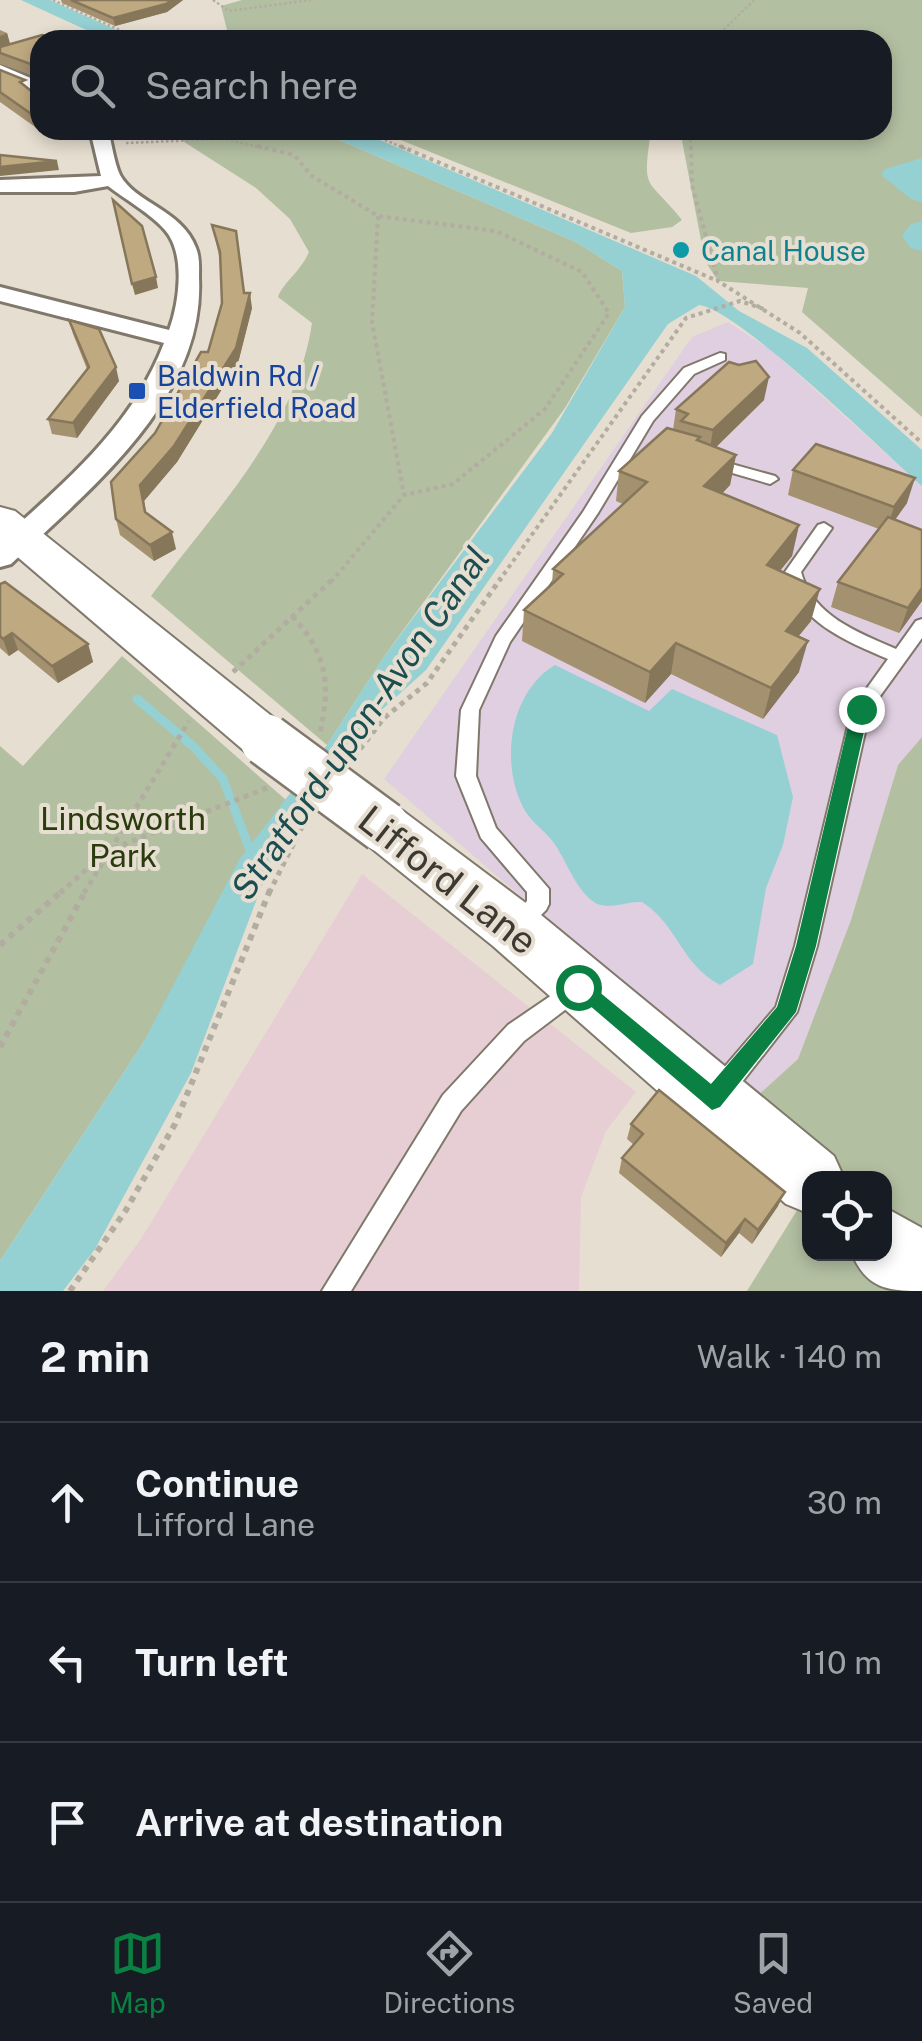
<!DOCTYPE html>
<html lang="en">
<head>
<meta charset="utf-8">
<style>
  :root { --surface:#171b24; --page:#242831; --text:#f1f3f6; --muted:#9ea1a6; --line:#363941; --accent:#0b8043 }
  body { margin:0; font-family:"Public Sans",sans-serif; background:var(--page); color:var(--text) }
  .controls { position:absolute; right:30px; bottom:30px; display:grid; overflow:hidden; border-radius:20px; box-shadow:0 5px 15px #0003 }
  .controls button { width:90px; height:90px; display:grid; place-items:center; padding:0; border:0; border-bottom:2px solid var(--line); background:var(--surface); color:var(--text); font:50px sans-serif }
  .stop { position:absolute; width:30px; height:30px; margin:-22px; border:8px solid #0b8043; border-radius:50%; background:#fff }
  .stop.end { background:#0b8043; border-color:#fff; box-shadow:0 2px 10px #0008 }
  .list { margin:0; padding:0; list-style:none }
  h2 { display:flex; justify-content:space-between; align-items:center; height:130px; margin:0; padding:0 40px; font-size:42px }
  h2 small { font-size:32px; font-weight:400; color:var(--muted) }
  .list li { display:grid; grid-template-columns:65px 1fr auto; gap:30px; align-items:center; box-sizing:border-box; height:160px; padding:0 40px; border-top:2px solid var(--line) }
  .list b { display:block; font-size:38px; white-space:nowrap }
  .list p { margin:0; font-size:32px; white-space:nowrap; color:var(--muted) }
  .list em { font-size:32px; font-style:normal; color:var(--muted) }
  .icon { flex:none; width:55px; height:55px; fill:none; stroke:currentColor; stroke-width:2; stroke-linecap:round; stroke-linejoin:round }
  .map { position:relative; flex:none; width:922px; height:1291px; overflow:hidden }
  .search { position:absolute; background:var(--surface); box-shadow:0 5px 15px #0003; left:30px; right:30px; top:30px; height:110px; display:flex; align-items:center; gap:25px; box-sizing:border-box; padding:0 35px; border-radius:30px; color:var(--muted); font-size:38px }
  .sheet { height:610px; background:var(--surface) }
  nav { display:flex; justify-content:space-around; align-items:center; box-sizing:border-box; height:140px; border-top:2px solid var(--line); background:var(--surface); font-size:28px; color:var(--muted) }
  nav a { display:grid; justify-items:center; gap:5px }
  nav .on { color:var(--accent) }
  .map>svg:first-child { display:block }
</style>
</head>
<body>
<div class="map">
<svg width="922" height="1291" viewBox="0 0 922 1291">
  <rect width="100%" height="100%" fill="#e6ded0"/>
  <path fill="#e0cfe1" d="M 728,322 L 771,350 L 922,486 L 922,737 L 898,765 L 851,920 L 798,1059 L 755,1098 L 384,779 L 692,337 Z"/>
  <path fill="#e7ced5" d="M 362,874 L 636,1092 L 606,1131 L 581,1197 L 579,1291 L 103,1291 L 141,1239 Z"/>
  <g fill="#b2bfa1">
    <path d="M 242,0 L 922,0 L 922,417 L 802,312 L 808,288 L 718,281 L 705,261 L 680,130 L 882,130 L 882,40 L 238,40 L 229,38 L 221,6 Z"/>
    <path d="M 205,130 L 316,130 L 576,242 L 622,271 L 625,307 L 565,408 L 383,658 L 327,745 L 151,596 C 212,514 297,428 312,323 L 278,297 C 282,284 301,271 309,252 L 290,219 L 256,188 L 178,138 Z"/>
    <path d="M 376,130 L 651,130 C 642,194 646,175 682,220 L 672,227 L 631,233 Z"/>
    <path d="M 122,656 L 286,800 L 143,1043 L 0,1261 L 0,746 L 23,766 Z"/>
    <path d="M 922,737 L 922,1291 L 747,1291 L 809,1191 L 810,1254 L 884,1254 L 884,1178 L 817,1178 L 829,1158 L 755,1098 L 798,1059 L 851,920 L 898,765 Z"/>
  </g>
  <g fill="#95d0d3">
    <path d="M 21,0 L 50,0 L 139,40 L 108,40 Z"/>
    <path d="M 316,130 L 357,130 L 696,276 L 739,311 L 807,348 L 922,450 L 922,486 C 884,452 738,309 699,305 L 668,324 L 426,670 L 356,733 L 280,838 L 191,1073 L 95,1249 L 63,1291 L 0,1291 L 0,1261 L 143,1043 L 239,860 L 327,745 L 383,658 L 552,433 L 625,307 L 622,271 L 576,242 Z"/>
    <path d="M 555,665 L 649,711 L 672,689 L 777,735 L 793,797 L 783,845 L 766,888 L 753,964 L 720,985 C 680,963 678,925 642,902 C 624,901 605,913 590,899 C 576,887 566,862 556,846 C 546,830 530,823 522,805 C 500,759 511,691 555,665 Z"/>
  </g>
  <g fill="none" stroke-linecap="round" stroke-linejoin="round">
    <path stroke="#95d0d3" stroke-width="9" d="M 137,699 L 194,747 L 223,779 L 253,858"/>
    <g fill="#95d0d3" fill-rule="evenodd">
      <path d="M 922,158 L 922,202 L 911,199 L 881,175 L 885,169 Z"/>
      <path d="M 922,221 L 922,251 L 910,248 L 902,235 L 911,224 Z"/>
    </g>
    <g stroke="#7f786b" stroke-width="4">
      <g id="lane">
        <path d="M 720,353 L 725,354 L 725,360 L 694,374 L 653,421 L 598,513 L 510,642 L 479,710 L 476,776 L 496,828 L 549,889 L 549,904 L 546,910 L 525,931 L 517,933 L 509,931 L 506,924 L 527,901 L 527,892 L 481,838 L 456,776 L 461,710 L 496,636 L 583,512 L 642,416 L 684,368 Z"/>
        <path d="M 710,458 L 775,476 L 778,479 L 770,484 L 705,465 L 703,462 Z"/>
        <path d="M 824,523 L 832,528 L 801,572 C 813,616 857,632 896,649 L 916,621 L 922,619 L 922,638 L 870,710 L 817,946 L 797,1012 L 728,1100 L 719,1104 L 710,1100 L 707,1092 L 710,1084 L 776,1007 L 795,946 L 852,709 L 888,659 C 844,640 798,622 785,572 L 818,525 Z"/>
        <path d="M 574,980 L 582,983 L 585,990 L 582,997 L 524,1041 L 461,1111 L 351,1291 L 322,1291 L 443,1095 L 508,1025 Z"/>
      </g>
    </g>
    <g stroke="#7f786b" stroke-width="6">
      <g id="street">
        <path d="M 0,65 L 40,82 L 40,93 L 0,76 Z"/>
        <path d="M 90,130 L 108,130 C 112,144 114,162 120,175 C 135,203 182,210 196,248 C 200,257 199,269 199,278 C 205,399 90,489 11,564 L 0,567 L 0,541 C 65,482 132,427 164,343 L 0,301 L 0,287 L 169,330 C 179,303 186,254 165,230 C 150,213 126,200 108,186 L 74,192 L 0,192 L 0,180 L 101,176 Z"/>
      </g>
    </g>
    <g stroke="#7f786b" stroke-width="4">
      <g id="secondary">
        <path d="M 0,507 L 15,511 L 284,726 L 292,740 L 284,754 L 266,759 L 248,754 L 0,542 Z"/>
        <path d="M 384,805 L 403,811 L 535,910 L 834,1156 L 844,1178 L 810,1178 L 810,1214 L 786,1204 L 493,946 L 365,843 L 357,827 L 365,811 Z"/>
        <path d="M 884,1207 L 922,1228 L 922,1291 C 888,1291 867,1289 852,1254 L 884,1254 Z"/>
      </g>
    </g>
    <g stroke="#b3aca1" stroke-width="2.5" stroke-dasharray="2.5 2.5" stroke-linecap="butt">
      <path d="M 53,0 L 142,40"/>
      <path d="M 213,0 L 229,11 L 311,0"/>
      <path d="M 713,40 L 754,0"/>
      <path d="M 362,130 L 406,149"/>
      <path d="M 690,130 L 691,149"/>
      <path d="M 126,143 L 225,139 L 267,149"/>
    </g>
    <g stroke="#b3aca1" stroke-width="4" stroke-dasharray="4 4" stroke-linecap="butt">
      <path d="M 257,146 L 294,155 L 312,176 L 378,216 L 496,231 L 582,272 L 609,313 L 545,409 L 453,484 L 404,495 L 332,581"/>
      <path d="M 400,146 L 718,281"/>
      <path d="M 691,146 L 692,185 L 718,281 L 800,333 L 922,443"/>
      <path d="M 378,216 L 372,322 L 404,495"/>
      <path d="M 499,581 L 686,318 L 740,301 L 767,310"/>
    </g>
    <g stroke="#b3aca1" stroke-width="5" stroke-dasharray="5 5" stroke-linecap="butt">
      <path d="M 292,616 C 327,653 331,684 320,733"/>
      <path d="M 233,672 L 334,578"/>
      <path d="M 354,757 L 384,718 L 427,683 L 501,578"/>
      <path d="M 60,893 L 107,851 L 269,787"/>
      <path d="M 84,893 L 189,721"/>
      <path d="M 269,893 L 307,817"/>
    </g>
    <g stroke="#b3aca1" stroke-width="6" stroke-dasharray="6 6" stroke-linecap="butt">
      <path d="M 0,945 L 63,890"/>
      <path d="M 0,1047 L 86,890"/>
      <path d="M 70,1291 L 126,1210 L 175,1124 L 270,890"/>
    </g>
    <use href="#lane" fill="#fff" fill-rule="evenodd"/>
    <use href="#street" fill="#fff" fill-rule="evenodd"/>
    <use href="#secondary" fill="#fff" fill-rule="evenodd"/>
    <g stroke="#7f786b" stroke-width="56" stroke-linecap="butt">
      <path id="secondary-bridge" d="M 266,740 L 384,827"/>
    </g>
    <use href="#secondary-bridge" stroke="#fff" stroke-width="51"/>
  </g>
  <g fill="#a4916f">
    <path d="M 61,0 L 183,0 L 167,12 L 115,26 L 62,3 Z"/>
    <path d="M 0,30 L 7,33 L 10,44 L 40,40 L 40,78 L 0,64 Z"/>
    <path d="M 0,70 L 27,87 L 40,98 L 40,130 L 59,130 L 52,139 L 0,102 Z"/>
    <path d="M 212,225 L 252,308 L 238,363 L 177,462 L 144,501 L 146,513 L 176,549 L 154,561 L 120,535 L 116,519 L 155,433 L 208,352 L 222,303 L 220,260 Z"/>
    <path d="M 69,320 L 119,381 L 77,438 L 52,434 L 48,419 L 87,369 L 73,334 Z"/>
    <path d="M 764,400 L 716,447 L 736,455 L 730,485 L 722,494 L 799,525 L 792,556 L 780,571 L 811,621 L 798,637 L 799,672 L 763,719 L 671,674 L 645,703 L 522,641 L 524,610 L 552,584 L 553,569 L 623,504 L 616,501 L 619,471 L 673,430 L 676,409 Z"/>
    <path d="M 793,470 L 907,503 L 895,520 L 922,601 L 899,633 L 831,607 L 838,582 L 879,529 L 788,495 Z"/>
    <path d="M 0,584 L 88,644 L 93,662 L 58,683 L 18,650 L 9,656 L 0,648 Z"/>
    <path d="M 631,1124 L 778,1206 L 752,1244 L 739,1233 L 721,1257 L 619,1173 L 622,1158 L 634,1145 L 627,1139 Z"/>
  </g>
  <g fill="#86765a">
    <path d="M 172,0 L 183,0 L 167,12 L 115,26 L 113,18 Z"/>
    <path d="M 7,33 L 10,44 L 0,48 L 0,36 Z"/>
    <path d="M 50,130 L 59,130 L 52,139 Z"/>
    <path d="M 57,161 L 59,170 L 0,176 L 0,167 Z"/>
    <path d="M 156,277 L 158,288 L 135,295 L 132,284 Z"/>
    <path d="M 250,293 L 252,308 L 238,363 L 177,462 L 144,501 L 148,528 L 140,485 Z"/>
    <path d="M 116,367 L 119,381 L 77,438 L 73,423 Z"/>
    <path d="M 769,377 L 764,400 L 709,454 L 713,430 Z"/>
    <path d="M 736,455 L 730,485 L 699,517 L 704,486 Z"/>
    <path d="M 915,478 L 907,503 L 886,532 L 894,507 Z"/>
    <path d="M 799,525 L 792,556 L 759,596 L 767,565 Z"/>
    <path d="M 172,532 L 176,549 L 154,561 L 150,545 Z"/>
    <path d="M 922,588 L 922,601 L 899,633 L 908,608 Z"/>
    <path d="M 820,589 L 811,621 L 777,662 L 786,631 Z"/>
    <path d="M 12,633 L 18,650 L 9,656 L 3,639 Z"/>
    <path d="M 808,641 L 799,672 L 763,719 L 771,688 Z"/>
    <path d="M 676,643 L 671,674 L 645,703 L 650,672 Z"/>
    <path d="M 88,644 L 93,662 L 58,683 L 52,666 Z"/>
    <path d="M 785,1192 L 778,1206 L 752,1244 L 758,1230 Z"/>
    <path d="M 745,1219 L 739,1233 L 721,1257 L 726,1243 Z"/>
  </g>
  <g fill="#bfa981" stroke="#86765a" stroke-width="2.5">
    <path d="M 71,0 L 172,0 L 166,4 L 113,18 Z"/>
    <path d="M 42,35 L 57,40 L 40,40 L 40,71 L 39,67 L 0,53 L 0,47 Z"/>
    <path d="M 0,70 L 25,80 L 20,82 L 40,98 L 40,120 L 0,92 Z"/>
    <path d="M 0,155 L 57,161 L 0,167 Z"/>
    <path d="M 113,200 L 142,226 L 156,277 L 132,284 Z"/>
    <path d="M 212,225 L 236,231 L 244,293 L 250,293 L 236,348 L 174,446 L 140,485 L 145,512 L 172,532 L 150,545 L 116,519 L 111,482 L 155,433 L 201,352 L 208,352 L 222,303 L 220,252 Z"/>
    <path d="M 69,320 L 99,329 L 116,367 L 73,423 L 48,419 L 89,367 Z"/>
    <path d="M 756,361 L 769,377 L 713,430 L 681,421 L 688,414 L 676,409 L 729,362 L 739,365 Z"/>
    <path d="M 667,428 L 700,437 L 697,440 L 736,455 L 704,486 L 799,525 L 767,565 L 820,589 L 786,631 L 808,641 L 771,688 L 676,643 L 650,672 L 524,610 L 563,574 L 553,569 L 647,482 L 619,471 Z"/>
    <path d="M 816,444 L 915,478 L 894,507 L 793,470 Z"/>
    <path d="M 888,517 L 922,530 L 922,588 L 908,608 L 838,582 Z"/>
    <path d="M 5,582 L 88,644 L 52,666 L 12,633 L 3,639 L 0,636 L 0,584 Z"/>
    <path d="M 659,1090 L 785,1192 L 758,1230 L 745,1219 L 726,1243 L 622,1158 L 643,1134 L 631,1124 Z"/>
  </g>
  <path fill="#0b8043" d="M 861,703 L 869,709 L 816,946 L 796,1012 L 720,1107 L 712,1110 L 568,987 L 578,978 L 586,981 L 711,1084 L 777,1007 L 796,946 L 852,709 Z"/>
  <circle fill="#0f9aa8" stroke="#e6ded0" stroke-width="4" cx="681" cy="250" r="10"/>
  <rect fill="#1a4fb4" stroke="#e6ded0" stroke-width="4" x="127" y="381" width="20" height="20" rx="5"/>
  <g text-anchor="middle" dominant-baseline="central" stroke-width="8" stroke-linejoin="round" paint-order="stroke">
    <g font-size="28" fill="#0d838f" stroke="#e6ded0" text-anchor="start">
      <text x="701" y="250">Canal House</text>
    </g>
    <g font-size="28" fill="#164399" stroke="#e6ded0" text-anchor="start">
      <text x="157" y="375">Baldwin Rd /<tspan x="157" dy="32">Elderfield Road</tspan></text>
    </g>
    <g font-size="32" fill="#2a3b0d" stroke="#e6ded0">
      <text x="123" y="818">Lindsworth<tspan x="123" dy="37">Park</tspan></text>
    </g>
    <g font-size="35" font-style="italic" fill="#1a4e51" stroke="#e6ded0">
      <text transform="translate(360 723) rotate(-55)">Stratford-upon-Avon Canal</text>
    </g>
    <g font-size="38" fill="#3c3933" stroke="#e6ded0">
      <text transform="translate(448 880) rotate(38)">Lifford Lane</text>
    </g>
  </g>
</svg>
<div class="controls">
<button><svg class="icon" aria-label="locate" viewBox="0 0 24 24"><circle cx="12" cy="12" r="6"/><path d="M12 2v4M12 18v4M2 12h4M18 12h4"/></svg></button>
</div>
<div class="stop" style="left:578px;top:987px"></div>
<div class="stop end" style="left:861px;top:709px"></div>
<div class="search"><svg class="icon" aria-label="search" viewBox="0 0 24 24"><circle cx="10" cy="10" r="6"/><path d="M15 15l6 6"/></svg>Search here</div>
</div>
<section class="sheet">
<h2>2 min<small>Walk · 140 m</small></h2>
<ul class="list">
<li><svg class="icon" aria-label="ahead" viewBox="0 0 24 24"><path d="M12 20V5M6 11l6-6 6 6"/></svg><div><b>Continue</b><p>Lifford Lane</p></div><em>30 m</em></li>
<li><svg class="icon" aria-label="left" viewBox="0 0 24 24"><path d="M17 20v-9H6M10 6l-5 5 5 5"/></svg><div><b>Turn left</b></div><em>110 m</em></li>
<li><svg class="icon" aria-label="arrive" viewBox="0 0 24 24"><path d="M6 21V4h12l-3 4 3 4H6"/></svg><div><b>Arrive at destination</b></div></li>
</ul>
</section>
<nav>
<a class="on"><svg class="icon" aria-label="map" viewBox="0 0 24 24"><path d="M3 6l6-2 6 2 6-2v14l-6 2-6-2-6 2zM9 4v14M15 6v14"/></svg>Map</a>
<a><svg class="icon" aria-label="directions" viewBox="0 0 24 24"><path d="M12 3l9 9-9 9-9-9zM9 14v-3h6M13 9l2 2-2 2"/></svg>Directions</a>
<a><svg class="icon" aria-label="saved" viewBox="0 0 24 24"><path d="M7 4h10v16l-5-4-5 4z"/></svg>Saved</a>
</nav>
</body>
</html>
